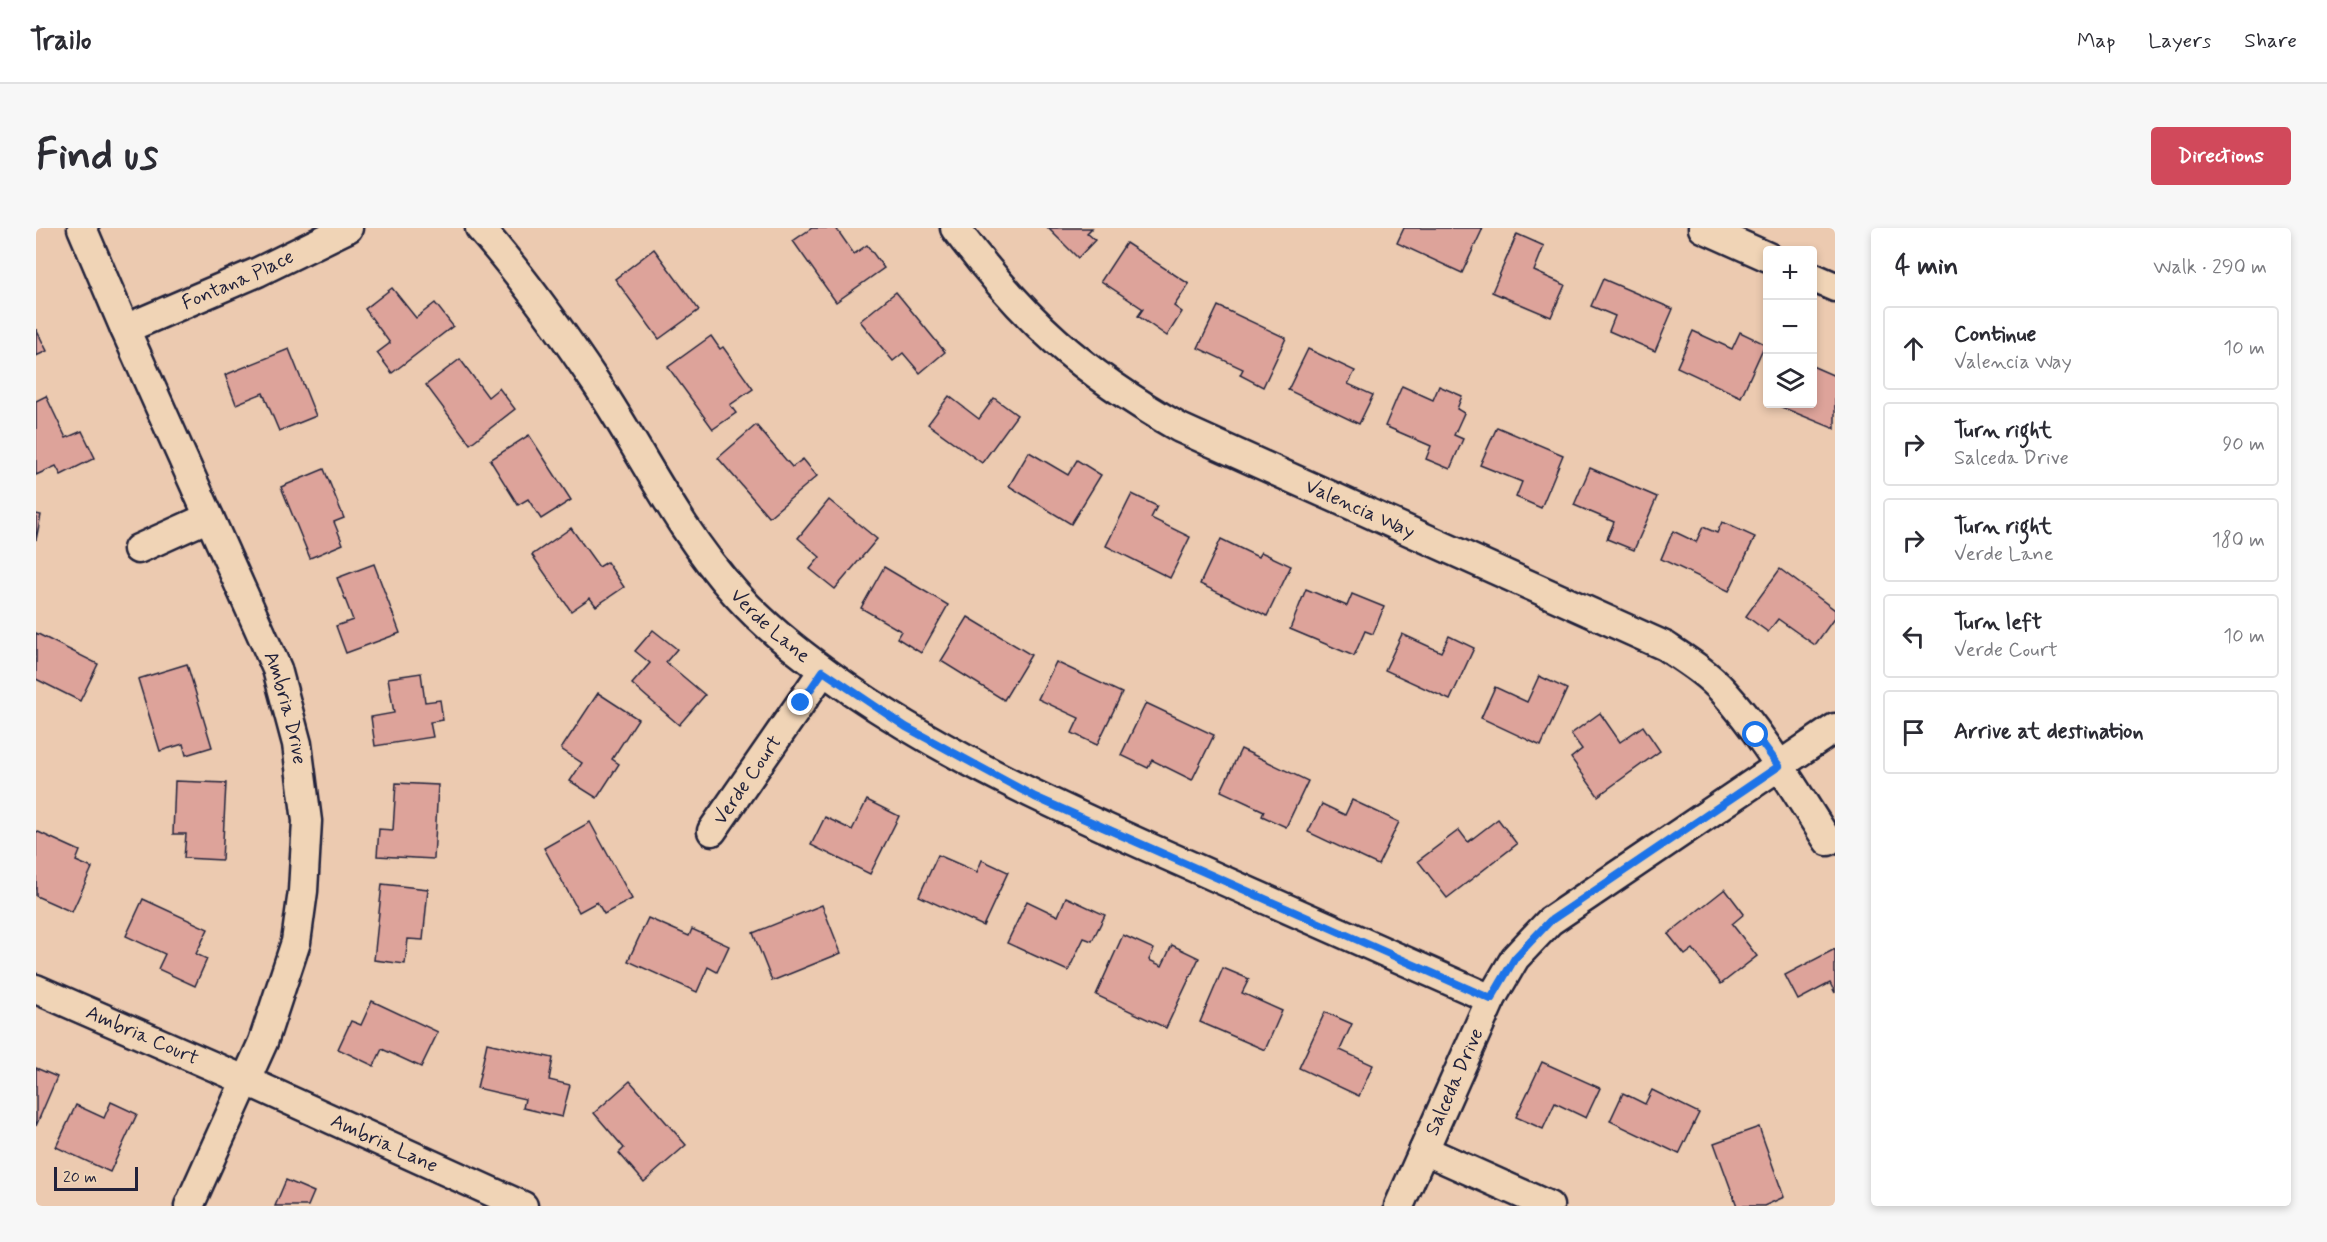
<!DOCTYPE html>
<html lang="en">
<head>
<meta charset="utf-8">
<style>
  :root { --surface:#fff; --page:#f7f7f7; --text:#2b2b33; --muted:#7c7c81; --line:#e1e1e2; --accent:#d1495b }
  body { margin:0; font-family:Mynerve,sans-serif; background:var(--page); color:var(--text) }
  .controls { position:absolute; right:18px; top:18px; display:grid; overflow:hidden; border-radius:6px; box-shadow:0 3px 9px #0003 }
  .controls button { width:54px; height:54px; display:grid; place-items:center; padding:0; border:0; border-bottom:2px solid var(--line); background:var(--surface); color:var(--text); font:30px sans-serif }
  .scale { position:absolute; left:18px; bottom:15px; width:84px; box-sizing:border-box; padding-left:6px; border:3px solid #22223b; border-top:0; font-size:16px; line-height:21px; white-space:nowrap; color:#22223b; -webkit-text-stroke:4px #f0d4b6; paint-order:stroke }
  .stop { position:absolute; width:18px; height:18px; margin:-14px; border:4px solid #1a73e8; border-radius:50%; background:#fff }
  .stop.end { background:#1a73e8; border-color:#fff; box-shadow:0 2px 6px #0008 }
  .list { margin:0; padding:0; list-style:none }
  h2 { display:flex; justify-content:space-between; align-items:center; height:78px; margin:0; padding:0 24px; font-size:26px }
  h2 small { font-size:20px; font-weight:400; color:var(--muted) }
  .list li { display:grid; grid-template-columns:39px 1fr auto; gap:18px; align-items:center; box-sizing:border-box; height:84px; margin:0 12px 12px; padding:0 12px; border:2px solid var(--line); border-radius:6px }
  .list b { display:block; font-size:22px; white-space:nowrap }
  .list p { margin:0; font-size:20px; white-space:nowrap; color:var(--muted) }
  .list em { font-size:20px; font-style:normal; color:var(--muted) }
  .icon { flex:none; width:33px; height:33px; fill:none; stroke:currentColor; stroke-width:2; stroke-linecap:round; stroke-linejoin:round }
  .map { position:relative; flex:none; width:1799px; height:978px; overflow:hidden; border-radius:6px }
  header { display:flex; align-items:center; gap:36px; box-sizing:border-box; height:84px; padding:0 30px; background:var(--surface); border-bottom:2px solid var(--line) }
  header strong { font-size:28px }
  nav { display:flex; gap:33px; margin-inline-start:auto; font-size:21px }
  .intro { display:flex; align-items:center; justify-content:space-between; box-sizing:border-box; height:144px; padding:0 36px }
  h1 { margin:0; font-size:42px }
  .button { padding:15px 27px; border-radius:6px; background:var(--accent); color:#fff; font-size:21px; font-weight:700 }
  main { display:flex; gap:36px; padding:0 36px }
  aside { flex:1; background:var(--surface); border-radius:6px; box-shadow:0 3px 9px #0003 }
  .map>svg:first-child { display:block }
</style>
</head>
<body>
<header>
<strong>Trailo</strong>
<nav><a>Map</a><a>Layers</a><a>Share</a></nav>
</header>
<div class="intro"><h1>Find us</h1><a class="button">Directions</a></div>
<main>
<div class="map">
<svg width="1799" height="978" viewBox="0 0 1799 978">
  <rect width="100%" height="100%" fill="#eccab0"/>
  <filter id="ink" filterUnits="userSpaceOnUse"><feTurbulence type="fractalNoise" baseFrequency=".0167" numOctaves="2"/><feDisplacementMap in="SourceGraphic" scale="12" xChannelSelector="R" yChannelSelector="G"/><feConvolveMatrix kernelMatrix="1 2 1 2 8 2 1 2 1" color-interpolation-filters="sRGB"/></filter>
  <g filter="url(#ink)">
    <g fill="#dda39a" stroke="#22223b" stroke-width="1.5">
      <path d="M 776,0 L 800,0 L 818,26 L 831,17 L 848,40 L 800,74 L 757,13 Z"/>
      <path d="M 1012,0 L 1056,0 L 1051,5 L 1059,12 L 1042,30 Z"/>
      <path d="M 1368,0 L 1447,0 L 1426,45 L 1361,15 Z"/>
      <path d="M 1481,6 L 1508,18 L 1498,43 L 1529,57 L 1515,89 L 1456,64 Z"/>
      <path d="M 1090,15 L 1153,56 L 1138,78 L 1146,84 L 1131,108 L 1102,88 L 1107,81 L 1065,53 Z"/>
      <path d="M 618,21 L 663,82 L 623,111 L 579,51 Z"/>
      <path d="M 1567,51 L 1637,81 L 1619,123 L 1573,103 L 1579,88 L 1555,78 Z"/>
      <path d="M 356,60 L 380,90 L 399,75 L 417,98 L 356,145 L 341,125 L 354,115 L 329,81 Z"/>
      <path d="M 860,64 L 909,124 L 884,145 L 867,125 L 857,133 L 824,93 Z"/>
      <path d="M 1182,78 L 1250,110 L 1227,159 L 1204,147 L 1207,141 L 1162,120 Z"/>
      <path d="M 0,101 L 11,123 L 0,128 Z"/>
      <path d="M 1657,103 L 1696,121 L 1704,104 L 1729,116 L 1705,169 L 1641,139 Z"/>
      <path d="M 675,108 L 684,121 L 687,119 L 717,161 L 694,177 L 700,185 L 677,201 L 632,139 Z"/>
      <path d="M 253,121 L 280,188 L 243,203 L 227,165 L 200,176 L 189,147 Z"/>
      <path d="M 1272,121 L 1319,143 L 1312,156 L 1337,167 L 1323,196 L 1252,162 Z"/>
      <path d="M 424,131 L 452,169 L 463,160 L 479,181 L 434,216 L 390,157 Z"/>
      <path d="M 1776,138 L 1799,148 L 1799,201 L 1738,176 L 1776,176 Z"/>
      <path d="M 1366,158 L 1397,172 L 1403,158 L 1426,168 L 1421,181 L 1428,185 L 1418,207 L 1427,211 L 1414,241 L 1390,231 L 1395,218 L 1349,198 Z"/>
      <path d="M 10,168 L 30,210 L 46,203 L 59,230 L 25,247 L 20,238 L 0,247 L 0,173 Z"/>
      <path d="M 913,168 L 943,191 L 958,170 L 981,187 L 946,235 L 892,196 Z"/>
      <path d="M 720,197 L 756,239 L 767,231 L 781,248 L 733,289 L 682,230 Z"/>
      <path d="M 1461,199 L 1527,227 L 1505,280 L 1480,269 L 1486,254 L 1444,237 Z"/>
      <path d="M 493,207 L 535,272 L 505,291 L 492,271 L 482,277 L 454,232 Z"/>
      <path d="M 993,224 L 1032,247 L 1041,232 L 1065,247 L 1035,296 L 973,258 Z"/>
      <path d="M 1554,240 L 1621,269 L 1598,322 L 1571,311 L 1578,294 L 1538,277 Z"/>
      <path d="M 288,241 L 308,290 L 298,294 L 307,316 L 274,330 L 245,259 Z"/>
      <path d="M 1096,266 L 1121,278 L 1115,290 L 1154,309 L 1134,350 L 1070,318 Z"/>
      <path d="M 793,272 L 841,311 L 799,361 L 774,341 L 784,329 L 762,310 Z"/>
      <path d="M 0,286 L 5,287 L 0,312 Z"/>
      <path d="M 1686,294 L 1719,309 L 1693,363 L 1625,331 L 1637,303 L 1660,314 L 1667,299 L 1681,305 Z"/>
      <path d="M 535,300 L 563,339 L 571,334 L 588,359 L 560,378 L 554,370 L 535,383 L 496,327 Z"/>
      <path d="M 1185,311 L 1222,329 L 1225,324 L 1255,338 L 1231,388 L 1164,356 Z"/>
      <path d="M 338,336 L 364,405 L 310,425 L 300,398 L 317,392 L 301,350 Z"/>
      <path d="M 848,339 L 912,377 L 885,425 L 861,410 L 865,403 L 825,380 Z"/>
      <path d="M 1744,341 L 1799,382 L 1799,389 L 1779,417 L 1742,391 L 1732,404 L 1710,388 Z"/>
      <path d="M 1270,361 L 1311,378 L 1316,366 L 1348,379 L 1337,406 L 1329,403 L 1318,428 L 1254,401 Z"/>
      <path d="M 932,389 L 995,427 L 968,472 L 905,433 Z"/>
      <path d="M 617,402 L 641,421 L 630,434 L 669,467 L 643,497 L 596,456 L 614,435 L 599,423 Z"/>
      <path d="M 0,405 L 62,436 L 44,473 L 0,451 Z"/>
      <path d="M 1366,406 L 1405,424 L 1413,408 L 1438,420 L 1414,472 L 1349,442 Z"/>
      <path d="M 1020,434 L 1086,465 L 1061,517 L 1036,505 L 1043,490 L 1002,471 Z"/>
      <path d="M 151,436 L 176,519 L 150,527 L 147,516 L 124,523 L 102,451 Z"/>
      <path d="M 385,445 L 389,474 L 404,472 L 407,492 L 394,494 L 397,509 L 339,518 L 335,489 L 358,485 L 352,450 Z"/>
      <path d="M 1503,448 L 1531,461 L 1505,518 L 1445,490 L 1459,459 L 1491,474 Z"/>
      <path d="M 562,465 L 602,491 L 576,531 L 583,536 L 561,570 L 534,553 L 546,535 L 525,521 Z"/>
      <path d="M 1110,475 L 1178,507 L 1156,552 L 1116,532 L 1112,540 L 1085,527 Z"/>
      <path d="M 1564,485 L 1584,514 L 1607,498 L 1624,523 L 1562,568 L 1535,530 L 1546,521 L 1535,506 Z"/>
      <path d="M 1205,521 L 1272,553 L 1250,599 L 1226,588 L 1228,583 L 1185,563 Z"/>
      <path d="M 139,553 L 190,555 L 186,632 L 148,630 L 150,606 L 137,606 Z"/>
      <path d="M 360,555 L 402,557 L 398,631 L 341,628 L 343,601 L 357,602 Z"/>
      <path d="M 831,572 L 863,588 L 834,646 L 775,617 L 789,589 L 816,602 Z"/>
      <path d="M 1316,572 L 1363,594 L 1342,637 L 1272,604 L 1286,576 L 1309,587 Z"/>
      <path d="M 1462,591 L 1481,616 L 1411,670 L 1382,633 L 1423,602 L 1432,614 Z"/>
      <path d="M 554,594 L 596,671 L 568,686 L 561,674 L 543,684 L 508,620 Z"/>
      <path d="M 0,603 L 44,623 L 40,633 L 56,640 L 36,684 L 0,668 Z"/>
      <path d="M 902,627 L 941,644 L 946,632 L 972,644 L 947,698 L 883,668 Z"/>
      <path d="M 346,656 L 392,661 L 387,712 L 372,711 L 369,736 L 338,732 Z"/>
      <path d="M 1689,661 L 1708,686 L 1696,696 L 1721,728 L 1685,756 L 1657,721 L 1649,727 L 1632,706 Z"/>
      <path d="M 1030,669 L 1069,687 L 1056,713 L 1048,710 L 1032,743 L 971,715 L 991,673 L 1022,688 Z"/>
      <path d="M 107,671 L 172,701 L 160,726 L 171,731 L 159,758 L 122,741 L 129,726 L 90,708 Z"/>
      <path d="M 786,677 L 805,725 L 736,753 L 717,705 Z"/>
      <path d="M 612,690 L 653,708 L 656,701 L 693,718 L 681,744 L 672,739 L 661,764 L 592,733 Z"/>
      <path d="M 1087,707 L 1118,721 L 1113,732 L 1126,738 L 1136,717 L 1163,730 L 1130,800 L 1060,767 Z"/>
      <path d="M 1799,721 L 1799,765 L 1794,755 L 1762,772 L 1749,747 Z"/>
      <path d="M 1187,740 L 1213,751 L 1206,765 L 1246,783 L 1229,822 L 1164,794 Z"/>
      <path d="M 336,773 L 402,804 L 385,839 L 346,821 L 338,838 L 302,821 L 315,793 L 325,797 Z"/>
      <path d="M 1289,784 L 1316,796 L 1304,822 L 1337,837 L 1323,868 L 1263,840 Z"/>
      <path d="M 451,815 L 517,830 L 513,852 L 534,857 L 526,889 L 487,880 L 489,871 L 441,860 Z"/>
      <path d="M 1506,834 L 1564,860 L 1550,890 L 1519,875 L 1507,901 L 1480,889 Z"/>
      <path d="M 0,840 L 21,849 L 0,898 Z"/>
      <path d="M 594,853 L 650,917 L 608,954 L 583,925 L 588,920 L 558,885 Z"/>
      <path d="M 1616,862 L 1663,885 L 1643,926 L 1574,893 L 1587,865 L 1609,876 Z"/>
      <path d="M 75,874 L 101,886 L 74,944 L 20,919 L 40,877 L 68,890 Z"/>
      <path d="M 1723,899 L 1748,969 L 1728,978 L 1701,978 L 1678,915 Z"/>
      <path d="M 250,952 L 278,964 L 272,978 L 239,978 Z"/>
    </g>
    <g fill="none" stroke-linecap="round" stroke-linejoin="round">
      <g stroke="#22223b" stroke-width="33">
        <g id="minor">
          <path id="s1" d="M 46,0 L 89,101 L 241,441 L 261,516 L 271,593 L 267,663 L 260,714 L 227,814 L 153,978"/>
          <path id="s2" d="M 444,0 C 487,49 526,104 562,158 C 609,230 642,301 700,366 C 734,404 775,434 816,463 C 916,531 1020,578 1130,627 C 1239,675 1347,723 1455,771"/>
          <path id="s3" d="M 919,0 C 988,92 1044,143 1144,200 L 1629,418 C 1650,432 1671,445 1688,464 C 1728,508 1759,563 1792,613"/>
          <path d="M 1667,0 L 1732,29"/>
          <path d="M 1776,49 L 1799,59"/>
          <path id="s4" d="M 89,101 L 222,44 L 312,0"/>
          <path d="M 102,321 L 173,289"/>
          <path id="s5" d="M 676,603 L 787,443"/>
          <path id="s6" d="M 0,761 L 211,853 L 487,978"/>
          <path d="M 1388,922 L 1513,978"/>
          <path id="s7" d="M 1363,978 L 1455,771 L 1479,730 L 1514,693 L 1799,500"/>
        </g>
      </g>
      <use href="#minor" stroke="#f0d4b6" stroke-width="28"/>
    </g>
  </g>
  <g fill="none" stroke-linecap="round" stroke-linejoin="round" filter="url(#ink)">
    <path stroke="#1a73e8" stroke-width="8" d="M 765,475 L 787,443 L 870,499 L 999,569 L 1455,771 L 1479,730 L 1514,693 L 1743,538 L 1720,507"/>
  </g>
  <g text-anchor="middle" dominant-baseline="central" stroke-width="4.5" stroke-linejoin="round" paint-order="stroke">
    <g font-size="20" fill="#22223b" stroke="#f0d4b6">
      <text stroke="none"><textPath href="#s4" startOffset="123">Fontana Place</textPath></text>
      <text stroke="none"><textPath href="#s3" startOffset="501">Valencia Way</textPath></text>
      <text stroke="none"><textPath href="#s2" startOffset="494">Verde Lane</textPath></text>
      <text stroke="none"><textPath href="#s1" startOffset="522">Ambria Drive</textPath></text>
      <text stroke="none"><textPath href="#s5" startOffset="62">Verde Court</textPath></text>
      <text stroke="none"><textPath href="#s6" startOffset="116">Ambria Court</textPath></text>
      <text stroke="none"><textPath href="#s7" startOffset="136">Salceda Drive</textPath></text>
      <text stroke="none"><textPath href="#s6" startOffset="381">Ambria Lane</textPath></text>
    </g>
  </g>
</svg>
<div class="controls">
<button>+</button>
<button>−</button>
<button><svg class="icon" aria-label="layers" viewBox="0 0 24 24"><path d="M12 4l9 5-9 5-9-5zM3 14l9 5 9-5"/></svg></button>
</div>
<div class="scale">20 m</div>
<div class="stop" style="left:1720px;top:507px"></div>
<div class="stop end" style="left:765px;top:475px"></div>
</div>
<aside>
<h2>4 min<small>Walk · 290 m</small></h2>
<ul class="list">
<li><svg class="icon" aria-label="ahead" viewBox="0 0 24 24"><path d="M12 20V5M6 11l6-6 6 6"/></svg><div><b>Continue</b><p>Valencia Way</p></div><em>10 m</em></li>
<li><svg class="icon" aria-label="right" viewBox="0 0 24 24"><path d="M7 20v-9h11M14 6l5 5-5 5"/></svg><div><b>Turn right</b><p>Salceda Drive</p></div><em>90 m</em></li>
<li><svg class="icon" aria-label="right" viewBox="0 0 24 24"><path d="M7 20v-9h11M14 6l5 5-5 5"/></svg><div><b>Turn right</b><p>Verde Lane</p></div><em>180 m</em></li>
<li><svg class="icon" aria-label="left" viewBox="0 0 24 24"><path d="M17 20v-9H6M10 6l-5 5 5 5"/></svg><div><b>Turn left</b><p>Verde Court</p></div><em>10 m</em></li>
<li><svg class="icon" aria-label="arrive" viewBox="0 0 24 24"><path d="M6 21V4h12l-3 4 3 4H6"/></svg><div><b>Arrive at destination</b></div></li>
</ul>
</aside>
</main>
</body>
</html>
